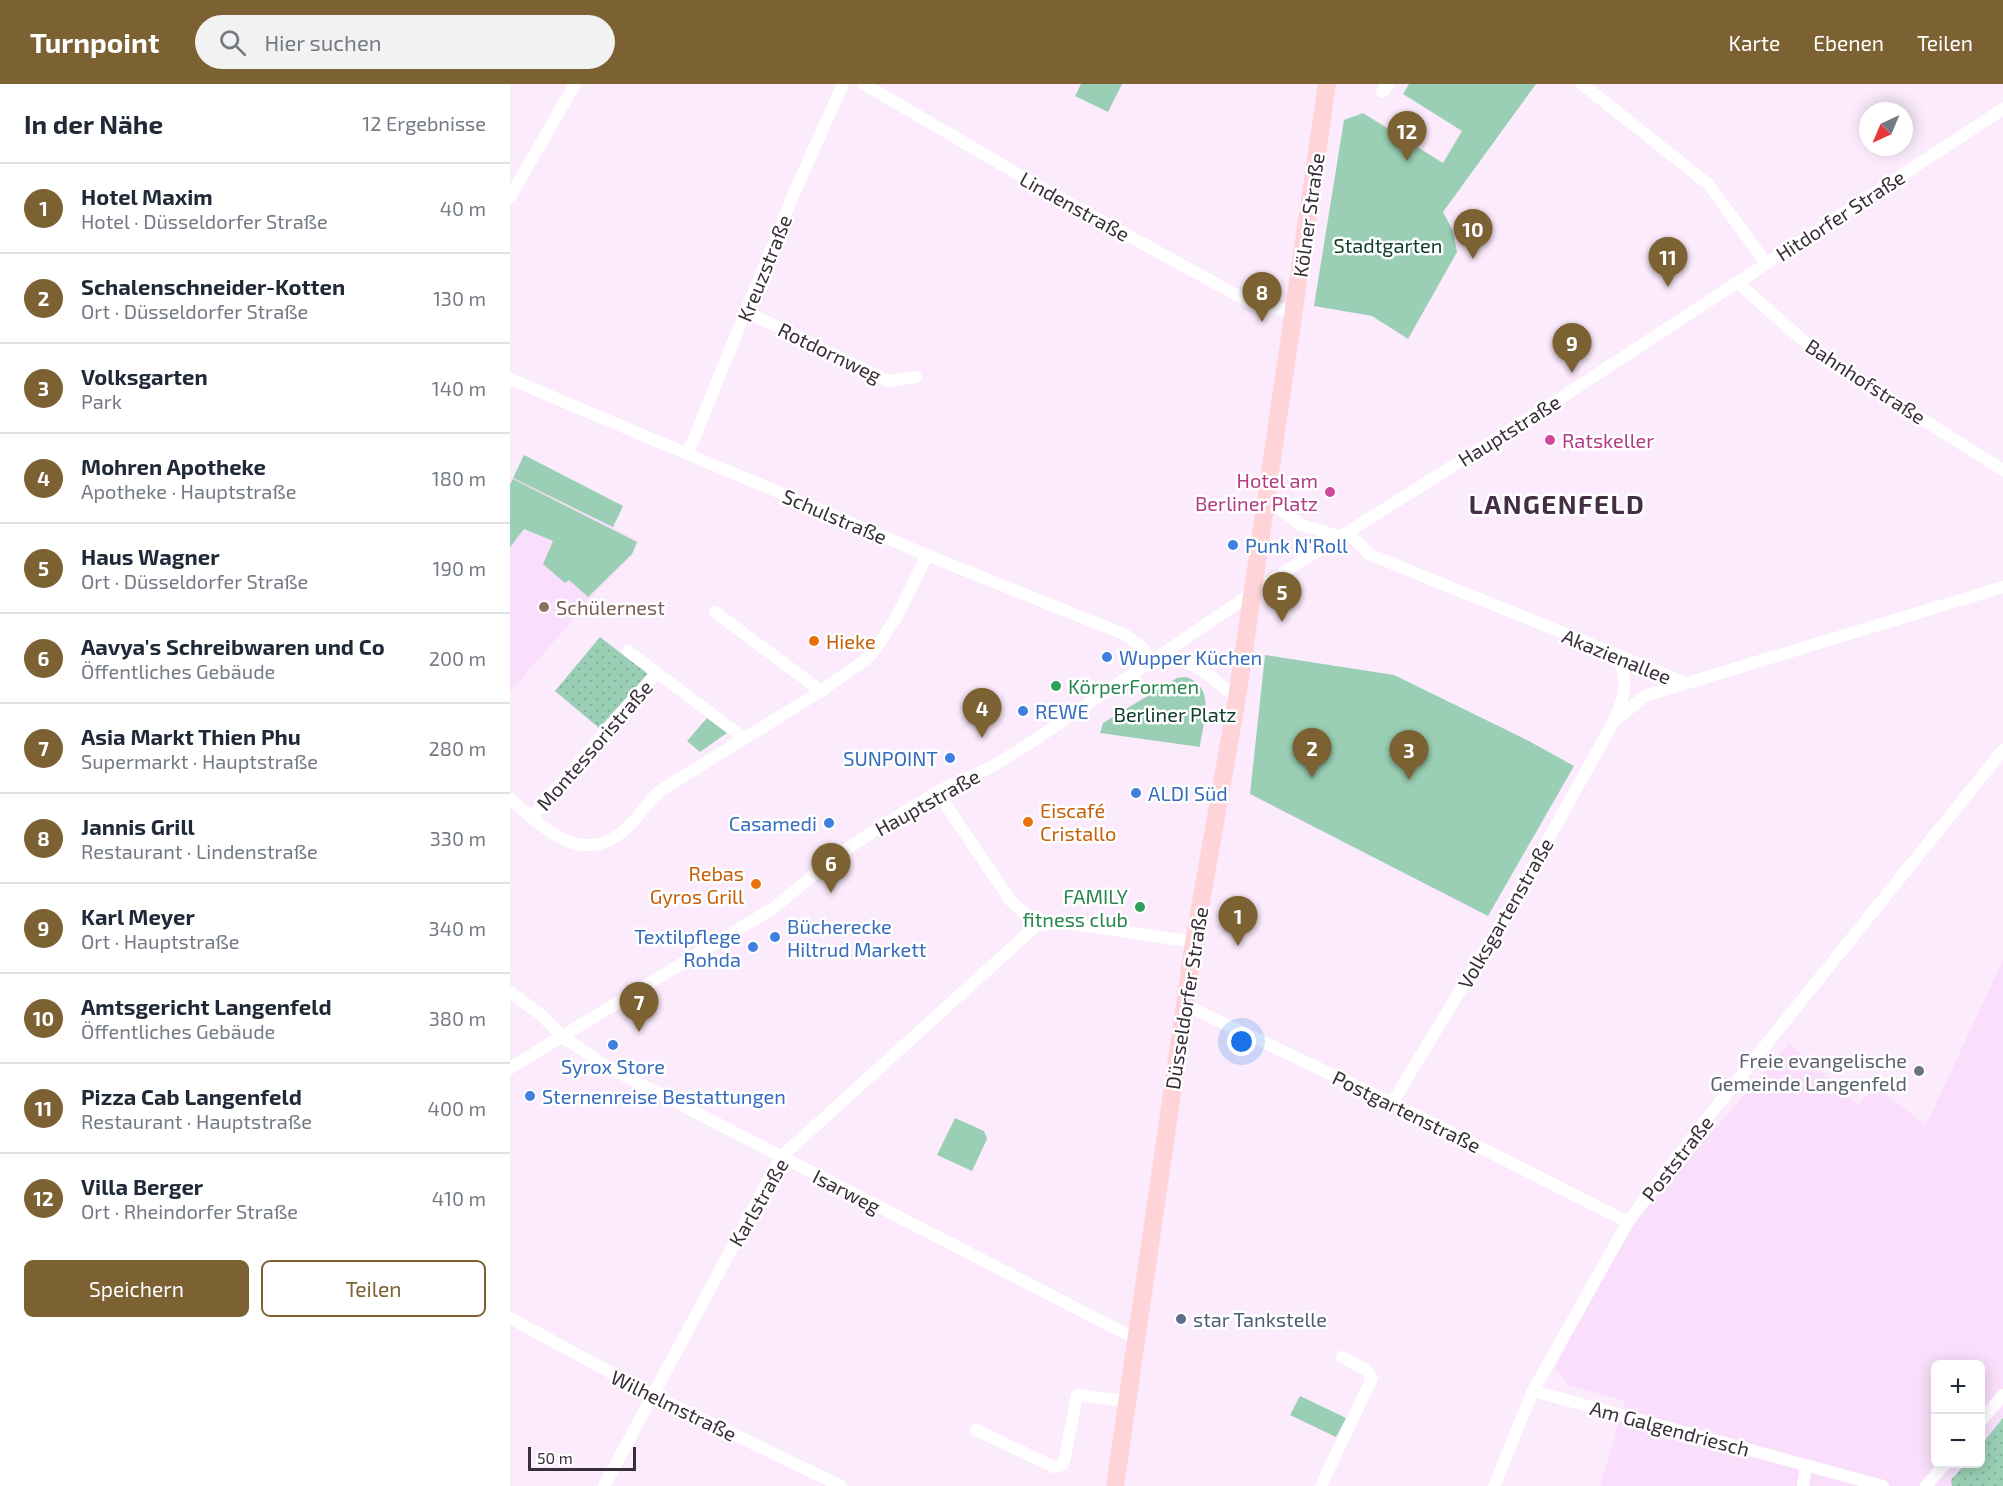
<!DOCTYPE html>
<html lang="de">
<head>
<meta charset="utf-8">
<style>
  :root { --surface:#fff; --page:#f2f2f3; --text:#1f2937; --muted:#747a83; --line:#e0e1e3; --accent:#7c6133 }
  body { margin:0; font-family:"Exo 2",sans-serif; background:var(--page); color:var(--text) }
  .controls { position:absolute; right:18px; bottom:18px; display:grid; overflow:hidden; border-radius:9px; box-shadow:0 3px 15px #0003 }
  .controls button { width:54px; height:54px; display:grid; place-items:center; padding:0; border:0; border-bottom:2px solid var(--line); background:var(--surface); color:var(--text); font:30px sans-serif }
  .compass { position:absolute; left:1349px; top:18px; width:54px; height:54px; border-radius:50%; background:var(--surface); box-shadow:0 3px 15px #0003; rotate:224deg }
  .scale { position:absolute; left:18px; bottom:15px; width:108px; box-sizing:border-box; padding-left:6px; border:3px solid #382e39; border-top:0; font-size:16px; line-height:21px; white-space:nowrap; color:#382e39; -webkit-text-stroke:4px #fff; paint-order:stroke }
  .you { position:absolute; left:732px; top:958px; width:21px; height:21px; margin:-15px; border:4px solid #fff; border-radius:50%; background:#1a73e8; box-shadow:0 0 0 9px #1a73e833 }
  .badge { display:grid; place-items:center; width:39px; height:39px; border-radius:50%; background:var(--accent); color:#fff; font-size:20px; font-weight:700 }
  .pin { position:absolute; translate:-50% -50px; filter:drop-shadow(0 2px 3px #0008) }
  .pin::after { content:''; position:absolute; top:32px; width:21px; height:18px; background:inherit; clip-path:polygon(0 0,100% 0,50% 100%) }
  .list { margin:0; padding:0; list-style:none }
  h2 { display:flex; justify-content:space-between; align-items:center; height:78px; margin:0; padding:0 24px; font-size:26px }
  h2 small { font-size:20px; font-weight:400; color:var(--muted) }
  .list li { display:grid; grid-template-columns:39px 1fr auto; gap:18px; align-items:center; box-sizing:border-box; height:90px; padding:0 24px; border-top:2px solid var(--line) }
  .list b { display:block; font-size:22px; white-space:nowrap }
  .list p { margin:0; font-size:20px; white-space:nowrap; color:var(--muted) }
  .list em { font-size:20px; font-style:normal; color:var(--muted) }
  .actions { display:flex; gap:12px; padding:18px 24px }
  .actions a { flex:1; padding:14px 0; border:2px solid var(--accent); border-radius:9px; text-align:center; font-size:21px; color:var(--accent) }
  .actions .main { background:var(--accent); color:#fff }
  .icon { flex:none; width:33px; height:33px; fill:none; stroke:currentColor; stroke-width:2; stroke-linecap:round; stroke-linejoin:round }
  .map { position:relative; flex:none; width:1493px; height:1402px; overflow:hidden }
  header { display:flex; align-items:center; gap:36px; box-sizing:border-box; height:84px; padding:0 30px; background:var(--accent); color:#fff }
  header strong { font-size:28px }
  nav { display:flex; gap:33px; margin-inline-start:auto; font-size:21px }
  .search { width:420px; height:54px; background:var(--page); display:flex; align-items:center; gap:15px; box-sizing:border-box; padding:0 21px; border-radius:33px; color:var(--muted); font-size:22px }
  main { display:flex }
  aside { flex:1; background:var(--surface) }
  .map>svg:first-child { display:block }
</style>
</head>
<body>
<header>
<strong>Turnpoint</strong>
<div class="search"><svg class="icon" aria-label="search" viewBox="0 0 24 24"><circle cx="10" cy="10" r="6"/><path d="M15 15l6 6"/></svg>Hier suchen</div>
<nav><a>Karte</a><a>Ebenen</a><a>Teilen</a></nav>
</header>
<main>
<aside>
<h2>In der Nähe<small>12 Ergebnisse</small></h2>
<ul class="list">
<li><span class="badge">1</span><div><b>Hotel Maxim</b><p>Hotel · Düsseldorfer Straße</p></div><em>40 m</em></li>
<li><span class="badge">2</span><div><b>Schalenschneider-Kotten</b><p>Ort · Düsseldorfer Straße</p></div><em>130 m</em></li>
<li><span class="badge">3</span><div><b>Volksgarten</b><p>Park</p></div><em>140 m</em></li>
<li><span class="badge">4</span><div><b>Mohren Apotheke</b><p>Apotheke · Hauptstraße</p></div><em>180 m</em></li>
<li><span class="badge">5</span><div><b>Haus Wagner</b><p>Ort · Düsseldorfer Straße</p></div><em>190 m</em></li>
<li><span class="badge">6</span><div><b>Aavya's Schreibwaren und Co</b><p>Öffentliches Gebäude</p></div><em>200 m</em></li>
<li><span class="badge">7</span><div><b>Asia Markt Thien Phu</b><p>Supermarkt · Hauptstraße</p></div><em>280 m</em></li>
<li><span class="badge">8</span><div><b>Jannis Grill</b><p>Restaurant · Lindenstraße</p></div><em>330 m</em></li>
<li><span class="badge">9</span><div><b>Karl Meyer</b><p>Ort · Hauptstraße</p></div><em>340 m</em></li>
<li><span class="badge">10</span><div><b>Amtsgericht Langenfeld</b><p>Öffentliches Gebäude</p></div><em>380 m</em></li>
<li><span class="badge">11</span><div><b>Pizza Cab Langenfeld</b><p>Restaurant · Hauptstraße</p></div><em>400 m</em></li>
<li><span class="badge">12</span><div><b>Villa Berger</b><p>Ort · Rheindorfer Straße</p></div><em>410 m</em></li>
</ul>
<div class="actions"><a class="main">Speichern</a><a>Teilen</a></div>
</aside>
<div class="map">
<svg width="1493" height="1402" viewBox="0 0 1493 1402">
  <defs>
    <pattern id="grass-dots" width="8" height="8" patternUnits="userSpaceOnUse" patternTransform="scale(1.5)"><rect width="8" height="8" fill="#9acfb5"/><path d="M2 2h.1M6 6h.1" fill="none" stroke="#85b29c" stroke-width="1.8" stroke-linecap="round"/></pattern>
  </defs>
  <rect width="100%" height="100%" fill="#fbebfc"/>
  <g fill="#f9dffb" fill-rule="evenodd">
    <path d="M 14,371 L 113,422 L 103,443 L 128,457 L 123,470 L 88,506 L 0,608 L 0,393 L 3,394 Z"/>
    <path d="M 1493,876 L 1493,1402 L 1090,1402 L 1115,1317 L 1058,1301 L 1045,1283 L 1121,1142 L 1279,959 L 1349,1021 L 1365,1002 L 1416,1041 ZM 1426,1280 L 1470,1280 L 1470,1380 L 1426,1380 Z"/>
  </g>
  <g fill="url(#grass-dots)">
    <path d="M 90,553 L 138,590 L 89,644 L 45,607 Z"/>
    <path d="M 1493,1334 L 1493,1402 L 1442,1402 L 1441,1396 L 1455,1380 L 1470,1380 L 1471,1361 Z"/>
  </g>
  <g fill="#9acfb5">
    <path d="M 571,0 L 612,0 L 598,28 L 565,12 Z"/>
    <path d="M 899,0 L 1026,0 L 933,128 L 943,147 L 947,168 L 898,255 L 862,232 L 804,222 L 834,36 L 853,29 L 933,79 L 952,47 L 893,10 Z"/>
    <path d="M 14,371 L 113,422 L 103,443 L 3,394 Z"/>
    <path d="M 3,395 L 127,458 L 122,470 L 78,513 L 59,496 L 55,499 L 33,480 L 43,457 L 14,445 L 0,463 L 0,401 Z"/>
    <path d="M 755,571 L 884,591 L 1017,656 L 1064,682 L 978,832 L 740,710 Z"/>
    <path d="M 675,593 C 707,601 693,639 690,663 L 590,649 L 593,639 L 667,594 Z"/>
    <path d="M 197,634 L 217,649 L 190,668 L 177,657 Z"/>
    <path d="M 445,1034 L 474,1047 L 477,1055 L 462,1087 L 427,1071 Z"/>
    <path d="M 790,1312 L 836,1334 L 826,1353 L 780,1331 Z"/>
  </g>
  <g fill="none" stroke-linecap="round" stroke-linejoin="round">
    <g stroke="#fff" stroke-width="12">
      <path d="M 354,0 L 530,103 L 743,220 L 783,227"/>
      <path d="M 1072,0 L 1198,100 L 1256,179"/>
      <path d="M 872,8 L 878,0"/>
      <path d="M 0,113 L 65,0"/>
      <path d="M 1227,198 L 1307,269 L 1493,386"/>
      <path d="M 237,228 L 378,297 L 406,293"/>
      <path d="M 0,295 L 417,471 L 614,550 L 632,563 L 642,578"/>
      <path d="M 178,369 L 285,107 L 333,0"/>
      <path d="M 757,414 L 789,440 L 831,453"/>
      <path d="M 838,449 L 859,470 L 1176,599"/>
      <path d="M 205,528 L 311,607"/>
      <path d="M 118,567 L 234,654"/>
      <path d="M 654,569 L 691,585 L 727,614"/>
      <path d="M 1105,634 C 1115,611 1119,596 1107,573"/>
      <path d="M 427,708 L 500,816 L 527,841"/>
      <path d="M 0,715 C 36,745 73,786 119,742 C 131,730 139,715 153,705 L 311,607 L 354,577 L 363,568 L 386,534 L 417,471"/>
      <path d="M 22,733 L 147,588"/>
      <path d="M 0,908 L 31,931 L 53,953 L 94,981 L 624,1254"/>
      <path d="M 675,921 L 882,1019 L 1118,1138"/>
      <path d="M 0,984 L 265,823 L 326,772 L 372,742 L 427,708 L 485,681 L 523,657 L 768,492 L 1046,317 L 1493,25"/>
      <path d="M 882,1019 L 996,831 L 1104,637 L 1135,612 L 1493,503"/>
      <path d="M 0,1234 L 142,1311 L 331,1402"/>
      <path d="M 1023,1307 L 1373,1402"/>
      <path d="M 1470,1338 L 1493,1311"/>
      <path d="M 466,1346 L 544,1383 L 552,1381 L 555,1374 L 567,1311 L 616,1317"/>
      <path d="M 94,1402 L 271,1073 L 527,841 L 558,839 L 684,858"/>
      <path d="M 811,1402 L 862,1294 L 856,1286 L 832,1273"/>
      <path d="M 984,1402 L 1023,1307 L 1118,1138 L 1198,1033 L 1493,666"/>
      <path d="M 1293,1402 L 1296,1382"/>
      <path d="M 1416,1402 L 1435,1380"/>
    </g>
    <path stroke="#ffd4d9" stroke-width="18" d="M 605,1402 L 684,858 L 727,614 L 817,0"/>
  </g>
  <g fill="#d1479c" stroke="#fff" stroke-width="2">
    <circle cx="1040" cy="356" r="6"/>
    <circle cx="820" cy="408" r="6"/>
  </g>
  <g fill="#3f7fe0" stroke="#fff" stroke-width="2">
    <circle cx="723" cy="461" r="6"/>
    <circle cx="597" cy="573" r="6"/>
    <circle cx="513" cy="627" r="6"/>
    <circle cx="440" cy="674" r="6"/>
    <circle cx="626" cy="709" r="6"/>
    <circle cx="319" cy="739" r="6"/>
    <circle cx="265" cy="853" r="6"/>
    <circle cx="243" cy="863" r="6"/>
    <circle cx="103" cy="961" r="6"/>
    <circle cx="20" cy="1012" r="6"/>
  </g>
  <circle fill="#8d6e63" stroke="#fff" stroke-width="2" cx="34" cy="523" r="6"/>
  <g fill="#e8710a" stroke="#fff" stroke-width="2">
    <circle cx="304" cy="557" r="6"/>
    <circle cx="518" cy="738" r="6"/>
    <circle cx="246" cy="800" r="6"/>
  </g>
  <g fill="#2e9e5b" stroke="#fff" stroke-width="2">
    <circle cx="546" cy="602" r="6"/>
    <circle cx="630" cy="823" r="6"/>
  </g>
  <circle fill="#6b7280" stroke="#fff" stroke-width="2" cx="1409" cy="987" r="6"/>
  <circle fill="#5c6f8a" stroke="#fff" stroke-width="2" cx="671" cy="1235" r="6"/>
  <g text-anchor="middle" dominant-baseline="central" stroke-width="5" stroke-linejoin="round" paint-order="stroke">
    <g font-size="20" fill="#382e39" stroke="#fff">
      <text transform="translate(565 122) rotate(29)">Lindenstraße</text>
      <text transform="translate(798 131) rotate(-82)">Kölner Straße</text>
      <text transform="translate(1330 131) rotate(-33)">Hitdorfer Straße</text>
      <text transform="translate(254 184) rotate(-68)">Kreuzstraße</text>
      <text transform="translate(320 268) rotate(26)">Rotdornweg</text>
      <text transform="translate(1356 297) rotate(33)">Bahnhofstraße</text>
      <text transform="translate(999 346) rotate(-32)">Hauptstraße</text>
      <text transform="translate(325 432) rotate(23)">Schulstraße</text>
      <text transform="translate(1107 572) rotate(22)">Akazienallee</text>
      <text transform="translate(84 661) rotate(-49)">Montessoristraße</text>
      <text transform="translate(417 718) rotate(-29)">Hauptstraße</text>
      <text transform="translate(995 829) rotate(-60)">Volksgartenstraße</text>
      <text transform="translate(676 914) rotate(-81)">Düsseldorfer Straße</text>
      <text transform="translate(897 1027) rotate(26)">Postgartenstraße</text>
      <text transform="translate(1167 1074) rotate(-52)">Poststraße</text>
      <text transform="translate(337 1107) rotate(27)">Isarweg</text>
      <text transform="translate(248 1118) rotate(-60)">Karlstraße</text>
      <text transform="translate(164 1321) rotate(26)">Wilhelmstraße</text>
      <text transform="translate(1160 1344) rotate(15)">Am Galgendriesch</text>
    </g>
    <g font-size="20" fill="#0f402d" stroke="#fff">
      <text x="878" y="161">Stadtgarten</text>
      <text x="665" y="630">Berliner Platz</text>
    </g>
    <g font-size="20" fill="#b23c85" stroke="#fff" text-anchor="start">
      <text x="1052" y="356">Ratskeller</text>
      <text x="808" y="396" text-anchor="end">Hotel am<tspan x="808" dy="23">Berliner Platz</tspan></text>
    </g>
    <g font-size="20" fill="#366cbe" stroke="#fff" text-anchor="start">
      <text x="735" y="461">Punk N'Roll</text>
      <text x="609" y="573">Wupper Küchen</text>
      <text x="525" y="627">REWE</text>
      <text x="428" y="674" text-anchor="end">SUNPOINT</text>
      <text x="638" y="709">ALDI Süd</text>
      <text x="307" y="739" text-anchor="end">Casamedi</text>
      <text x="277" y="842">Bücherecke<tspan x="277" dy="23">Hiltrud Markett</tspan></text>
      <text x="231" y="852" text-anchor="end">Textilpflege<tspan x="231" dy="23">Rohda</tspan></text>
      <text x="103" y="982" text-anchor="middle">Syrox Store</text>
      <text x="32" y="1012">Sternenreise Bestattungen</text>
    </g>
    <g font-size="20" fill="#785e54" stroke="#fff" text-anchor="start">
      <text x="46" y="523">Schülernest</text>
    </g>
    <g font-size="20" fill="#c56008" stroke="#fff" text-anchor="start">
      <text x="316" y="557">Hieke</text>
      <text x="530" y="726">Eiscafé<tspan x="530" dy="23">Cristallo</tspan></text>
      <text x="234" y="789" text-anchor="end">Rebas<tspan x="234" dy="23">Gyros Grill</tspan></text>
    </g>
    <g font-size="20" fill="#27864d" stroke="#fff" text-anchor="start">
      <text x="558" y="602">KörperFormen</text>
      <text x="618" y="812" text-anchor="end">FAMILY<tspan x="618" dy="23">fitness club</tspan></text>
    </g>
    <g font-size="20" fill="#5b616d" stroke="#fff" text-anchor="end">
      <text x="1397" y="976">Freie evangelische<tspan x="1397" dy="23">Gemeinde Langenfeld</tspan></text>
    </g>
    <g font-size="20" fill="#4e5e75" stroke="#fff" text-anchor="start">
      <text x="683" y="1235">star Tankstelle</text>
    </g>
    <g font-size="26" font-weight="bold" letter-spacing="1.5" fill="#432e45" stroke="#fff">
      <text x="1047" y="419">LANGENFELD</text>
    </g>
  </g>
</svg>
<div class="controls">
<button>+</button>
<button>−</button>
</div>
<svg class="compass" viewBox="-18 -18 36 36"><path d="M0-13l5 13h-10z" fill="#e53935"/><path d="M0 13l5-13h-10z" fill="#747a83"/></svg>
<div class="scale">50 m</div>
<div class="you"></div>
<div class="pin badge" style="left:728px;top:862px">1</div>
<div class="pin badge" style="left:802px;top:694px">2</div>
<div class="pin badge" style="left:899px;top:696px">3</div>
<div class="pin badge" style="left:472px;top:654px">4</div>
<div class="pin badge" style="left:772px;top:538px">5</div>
<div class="pin badge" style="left:321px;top:809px">6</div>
<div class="pin badge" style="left:129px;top:948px">7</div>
<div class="pin badge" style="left:752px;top:238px">8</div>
<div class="pin badge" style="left:1062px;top:289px">9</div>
<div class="pin badge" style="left:963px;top:175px">10</div>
<div class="pin badge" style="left:1158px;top:203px">11</div>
<div class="pin badge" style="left:897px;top:77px">12</div>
</div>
</main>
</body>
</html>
